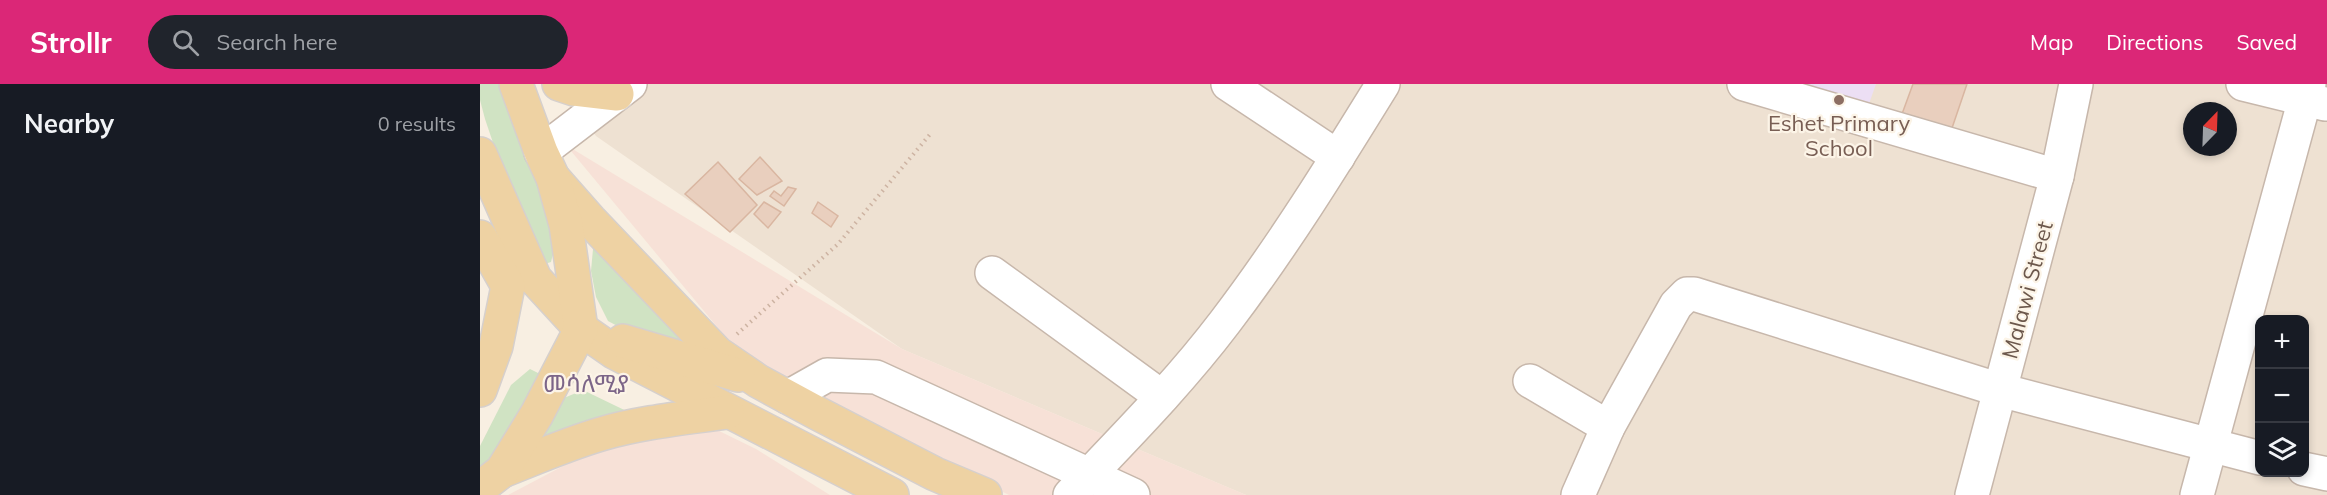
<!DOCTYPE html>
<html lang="en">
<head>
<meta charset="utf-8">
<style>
  :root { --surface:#171b24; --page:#20242c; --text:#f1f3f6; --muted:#9ea1a6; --line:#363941; --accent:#db2777 }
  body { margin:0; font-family:Mulish,"Noto Sans Ethiopic",sans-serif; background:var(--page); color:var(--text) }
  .controls { position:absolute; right:18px; bottom:18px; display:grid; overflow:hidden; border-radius:12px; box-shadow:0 3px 9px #0003 }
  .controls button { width:54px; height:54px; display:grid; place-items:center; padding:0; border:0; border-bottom:2px solid var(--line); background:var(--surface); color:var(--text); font:30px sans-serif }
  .compass { position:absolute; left:1703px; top:18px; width:54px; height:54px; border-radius:50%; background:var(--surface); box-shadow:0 3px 9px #0003; rotate:23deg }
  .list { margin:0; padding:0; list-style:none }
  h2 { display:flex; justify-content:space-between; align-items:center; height:78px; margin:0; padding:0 24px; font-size:26px }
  h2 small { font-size:20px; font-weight:400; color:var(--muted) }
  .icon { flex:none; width:33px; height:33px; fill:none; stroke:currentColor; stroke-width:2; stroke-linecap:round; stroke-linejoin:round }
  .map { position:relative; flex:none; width:1847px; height:411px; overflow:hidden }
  header { display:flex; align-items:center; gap:36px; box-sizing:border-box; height:84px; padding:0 30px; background:var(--accent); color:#fff }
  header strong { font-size:28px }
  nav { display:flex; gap:33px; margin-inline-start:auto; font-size:21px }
  .search { width:420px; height:54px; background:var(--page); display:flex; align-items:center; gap:15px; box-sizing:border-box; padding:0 21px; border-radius:33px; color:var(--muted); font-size:22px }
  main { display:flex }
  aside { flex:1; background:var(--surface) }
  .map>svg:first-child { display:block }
</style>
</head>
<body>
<header>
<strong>Strollr</strong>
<div class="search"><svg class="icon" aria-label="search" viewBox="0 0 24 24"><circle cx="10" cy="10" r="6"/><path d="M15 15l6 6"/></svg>Search here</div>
<nav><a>Map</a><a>Directions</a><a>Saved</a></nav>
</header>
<main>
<aside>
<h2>Nearby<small>0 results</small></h2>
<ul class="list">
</ul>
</aside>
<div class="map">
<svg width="1847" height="411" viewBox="0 0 1847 411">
  <rect width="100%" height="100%" fill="#f8efe2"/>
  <path fill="#eee1d2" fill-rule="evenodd" d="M 77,0 L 1847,0 L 1847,411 L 766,411 L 422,265 L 116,52 ZM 1712,27 L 1748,27 L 1748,63 L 1712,63 ZM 1780,236 L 1824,236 L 1824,388 L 1780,388 Z"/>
  <g fill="#f7e1d7">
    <path d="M 86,61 L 422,265 L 766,411 L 529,411 L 263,274 Z"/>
    <path d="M 227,341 L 276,365 L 350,411 L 28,411 L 102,372 Z"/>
  </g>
  <path fill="#ecdff4" d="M 1270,0 L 1396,0 L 1385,31 Z"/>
  <g fill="#d0e3c3">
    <path d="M 0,0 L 20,0 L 30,22 L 72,145 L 75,162 L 71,178 L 55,183 L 5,35 L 0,16 Z"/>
    <path d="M 114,154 L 218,268 L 160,254 L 128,237 L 116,213 L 111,187 Z"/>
    <path d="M 50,285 L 62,291 L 0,407 L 0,362 L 31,301 Z"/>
    <path d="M 103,306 L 167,337 L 56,364 L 70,334 L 84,314 Z"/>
  </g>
  <g fill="#e9cfbe" stroke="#d9b6a1" stroke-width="1.5">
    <path d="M 1433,0 L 1487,0 L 1472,44 L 1422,30 Z"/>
    <path d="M 280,73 L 302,97 L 277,111 L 259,95 Z"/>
    <path d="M 238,78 L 277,121 L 250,148 L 205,110 Z"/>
    <path d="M 308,103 L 316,105 L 304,122 L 290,112 L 294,107 L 301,112 Z"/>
    <path d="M 284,118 L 301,128 L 288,144 L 274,130 Z"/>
    <path d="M 338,118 L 358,132 L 351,143 L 332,129 Z"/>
  </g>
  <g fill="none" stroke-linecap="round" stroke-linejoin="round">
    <g stroke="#c7b7ab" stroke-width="36">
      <g id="minor">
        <path d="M 748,0 L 858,73"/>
        <path d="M 1264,0 L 1577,92"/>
        <path d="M 1763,0 L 1845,20"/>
        <path d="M 61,68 L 150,0"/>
        <path d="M 512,189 L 682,313"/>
        <path d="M 1050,297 L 1128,343"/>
        <path d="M 308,313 L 347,291 L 396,293 L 653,411"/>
        <path d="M 1824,385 L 1847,390"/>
        <path d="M 590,411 C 643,355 698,300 745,238 C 803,162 853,81 903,0"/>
        <path d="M 1098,411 L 1128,343 L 1196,221 L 1207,210 L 1214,210 L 1520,306 L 1780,374"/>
        <path d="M 1492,411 L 1577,92 L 1596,0"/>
        <path d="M 1717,411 L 1829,0"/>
      </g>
    </g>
    <g stroke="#d6d0cd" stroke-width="36">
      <g id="major">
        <path d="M 79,0 L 94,5 L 137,10"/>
        <path d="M 0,70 L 55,195 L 101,245 L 134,268 L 412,411"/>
        <path d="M 73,94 L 110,136 L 237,269 L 278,297 L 337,329 L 455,390 L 505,411"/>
        <path d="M 0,153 L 28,202 L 16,262 L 0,306"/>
        <path d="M 143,257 L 258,291"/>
        <path d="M 22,387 C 55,374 87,360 121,350 C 162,338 205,334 247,328"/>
        <path d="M 0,404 L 22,387 L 57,330 L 101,245 L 86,141 L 73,94 L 61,68 L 36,0"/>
      </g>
    </g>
    <path stroke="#cdb3a2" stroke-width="4" stroke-dasharray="1.5 4.5" stroke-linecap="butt" d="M 257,250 L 358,160 L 452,48"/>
    <use href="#minor" stroke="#fff" stroke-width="33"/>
    <use href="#major" stroke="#eed2a3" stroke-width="33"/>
  </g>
  <circle fill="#8d6e63" stroke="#fcf4e7" stroke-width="2" cx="1359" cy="16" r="6"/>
  <g text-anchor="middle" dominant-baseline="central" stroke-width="4.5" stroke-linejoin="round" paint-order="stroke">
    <g font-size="22" fill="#785e54" stroke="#fcf4e7">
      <text x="1359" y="39">Eshet Primary<tspan x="1359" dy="25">School</tspan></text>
    </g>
    <g font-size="22" fill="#6c584c" stroke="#fcf4e7">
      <text transform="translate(1547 206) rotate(-75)">Malawi Street</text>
    </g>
    <g font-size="24" fill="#7c6588" stroke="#fcf4e7">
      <text x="106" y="299">መሳለሚያ</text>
    </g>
  </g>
</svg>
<div class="controls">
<button>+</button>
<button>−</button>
<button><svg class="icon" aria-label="layers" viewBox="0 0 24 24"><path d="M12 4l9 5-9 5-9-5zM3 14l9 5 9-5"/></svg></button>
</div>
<svg class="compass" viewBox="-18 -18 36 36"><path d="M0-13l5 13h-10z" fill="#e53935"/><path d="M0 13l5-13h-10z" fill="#9ea1a6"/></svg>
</div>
</main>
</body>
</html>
